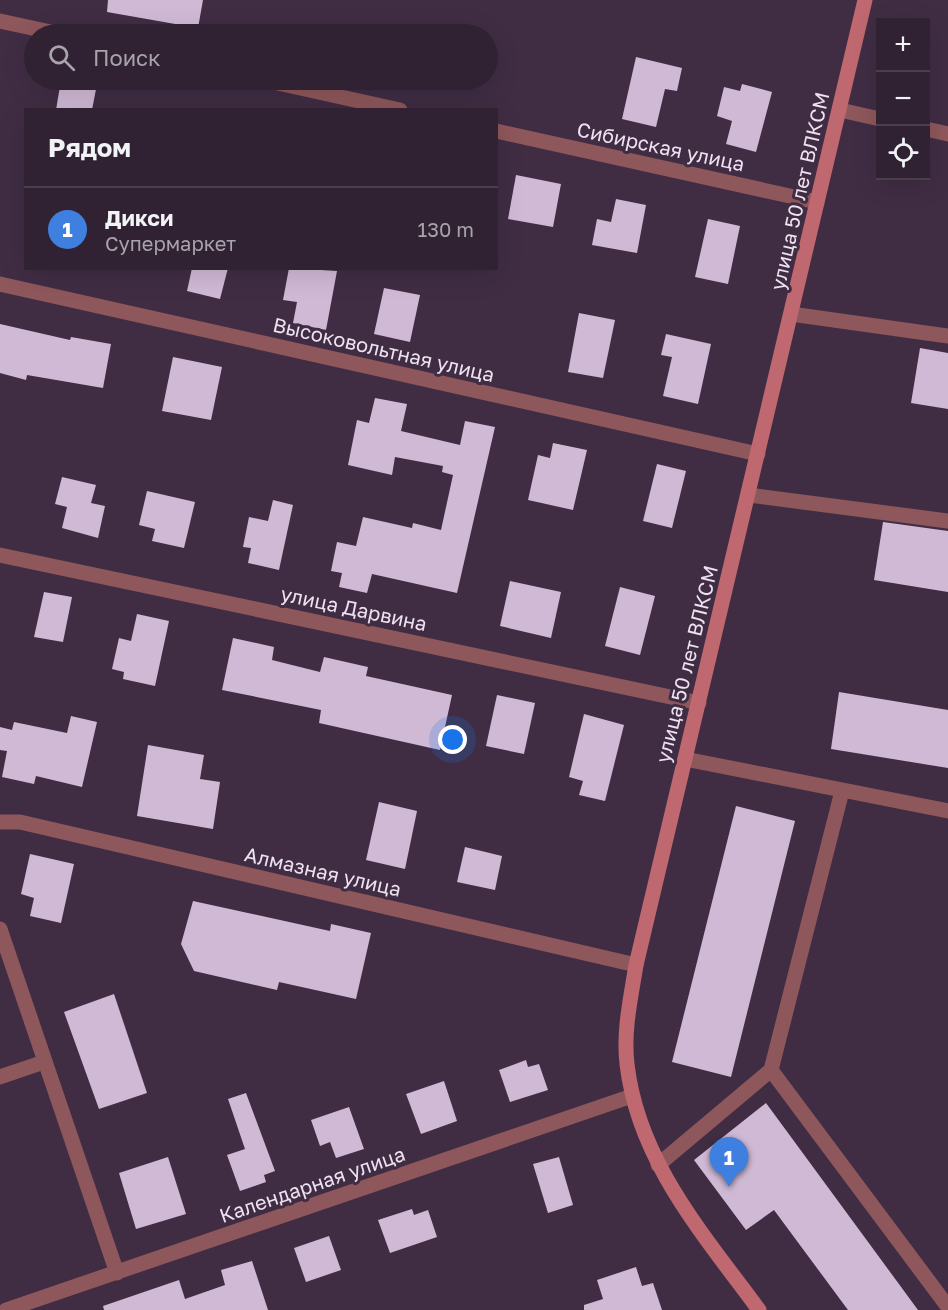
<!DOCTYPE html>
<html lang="ru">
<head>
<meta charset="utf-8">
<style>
  :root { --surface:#302233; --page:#382a3b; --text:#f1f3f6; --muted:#a8a4ac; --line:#4b3f4e; --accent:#95b2f1 }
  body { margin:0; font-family:"Golos Text",sans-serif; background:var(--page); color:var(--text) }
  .controls { position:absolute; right:18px; top:18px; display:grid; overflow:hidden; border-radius:0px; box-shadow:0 6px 24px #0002 }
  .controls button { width:54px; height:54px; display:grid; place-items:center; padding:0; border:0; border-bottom:2px solid var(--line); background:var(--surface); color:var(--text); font:30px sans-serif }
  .you { position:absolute; left:453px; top:740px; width:21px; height:21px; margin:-15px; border:4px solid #fff; border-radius:50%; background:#1a73e8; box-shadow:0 0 0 9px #1a73e833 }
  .badge { display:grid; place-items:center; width:39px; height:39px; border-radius:50%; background:var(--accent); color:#fff; font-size:20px; font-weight:700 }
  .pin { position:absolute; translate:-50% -50px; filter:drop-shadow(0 2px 3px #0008) }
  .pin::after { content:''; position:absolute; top:32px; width:21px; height:18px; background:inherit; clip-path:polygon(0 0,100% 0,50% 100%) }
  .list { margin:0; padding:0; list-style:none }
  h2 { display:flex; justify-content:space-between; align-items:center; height:78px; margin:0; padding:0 24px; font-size:26px }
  h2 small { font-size:20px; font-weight:400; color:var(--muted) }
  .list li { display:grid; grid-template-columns:39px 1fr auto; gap:18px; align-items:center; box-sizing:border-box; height:84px; padding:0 24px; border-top:2px solid var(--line) }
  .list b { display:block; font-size:22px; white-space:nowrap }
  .list p { margin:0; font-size:20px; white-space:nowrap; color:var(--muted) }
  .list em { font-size:20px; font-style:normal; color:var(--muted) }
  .icon { flex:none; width:33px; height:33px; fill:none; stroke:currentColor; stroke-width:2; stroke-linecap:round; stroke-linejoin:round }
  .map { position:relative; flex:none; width:948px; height:1310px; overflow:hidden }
  .search { position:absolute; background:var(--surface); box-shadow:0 6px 24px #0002; left:24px; top:24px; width:474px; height:66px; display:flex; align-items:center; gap:15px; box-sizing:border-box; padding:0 21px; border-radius:33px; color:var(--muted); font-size:22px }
  .panel { position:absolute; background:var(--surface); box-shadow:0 6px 24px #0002; left:24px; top:108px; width:474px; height:162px; border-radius:0px }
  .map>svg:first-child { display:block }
</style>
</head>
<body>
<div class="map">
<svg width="948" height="1310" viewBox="0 0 948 1310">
  <rect width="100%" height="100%" fill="#402d44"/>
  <g fill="#d0b9d5">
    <path d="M 108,0 L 203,0 L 198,28 L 107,12 Z"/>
    <path d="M 636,57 L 682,68 L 677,91 L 665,89 L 656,127 L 622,119 Z"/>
    <path d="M 61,80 L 97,84 L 92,110 L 56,110 Z"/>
    <path d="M 742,84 L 772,92 L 756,152 L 726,144 L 732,121 L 717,116 L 724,87 L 740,91 Z"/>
    <path d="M 516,175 L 561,184 L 553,227 L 508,219 Z"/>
    <path d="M 616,199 L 646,205 L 637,253 L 592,245 L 597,219 L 611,222 Z"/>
    <path d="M 708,219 L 740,226 L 728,284 L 695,277 Z"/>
    <path d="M 192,268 L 228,268 L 220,299 L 187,291 Z"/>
    <path d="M 289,268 L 337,271 L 326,330 L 293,323 L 297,302 L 283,300 Z"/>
    <path d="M 384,288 L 420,295 L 410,342 L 374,334 Z"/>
    <path d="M 579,313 L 615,320 L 603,378 L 568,372 Z"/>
    <path d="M 0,324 L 70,340 L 71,337 L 111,344 L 103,388 L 27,375 L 26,380 L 0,373 Z"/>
    <path d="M 666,334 L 711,344 L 698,404 L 663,396 L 672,357 L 661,355 Z"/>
    <path d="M 920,348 L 948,353 L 948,409 L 911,403 Z"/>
    <path d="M 173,357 L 222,367 L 211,420 L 162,411 Z"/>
    <path d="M 375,398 L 407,404 L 401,431 L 460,445 L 465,421 L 495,427 L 457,593 L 372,574 L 367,593 L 339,587 L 342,573 L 331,571 L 337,542 L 356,546 L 363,517 L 412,528 L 413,523 L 441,530 L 453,475 L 442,472 L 443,466 L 395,457 L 392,475 L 348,465 L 357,420 L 369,423 Z"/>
    <path d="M 553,443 L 587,450 L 573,510 L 528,500 L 538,455 L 550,458 Z"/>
    <path d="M 657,464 L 686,471 L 672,528 L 643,521 Z"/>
    <path d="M 62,477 L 96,485 L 91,503 L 105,506 L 98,538 L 62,528 L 67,507 L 55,504 Z"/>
    <path d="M 147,491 L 195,502 L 184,548 L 152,541 L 155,529 L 139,525 Z"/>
    <path d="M 273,500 L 293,505 L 279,570 L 248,563 L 251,548 L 243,547 L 249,517 L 268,521 Z"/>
    <path d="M 883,522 L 948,531 L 948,592 L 874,580 Z"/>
    <path d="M 510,581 L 561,592 L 551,638 L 500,626 Z"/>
    <path d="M 620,587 L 655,596 L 640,655 L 605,646 Z"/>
    <path d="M 44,592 L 72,597 L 63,642 L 34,637 Z"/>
    <path d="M 137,614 L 169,621 L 155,686 L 123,679 L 124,672 L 112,669 L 119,638 L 131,641 Z"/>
    <path d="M 233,638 L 274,647 L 272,660 L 320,672 L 324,657 L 368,667 L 366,676 L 452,695 L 440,750 L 319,723 L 321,710 L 222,690 Z"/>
    <path d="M 839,692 L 948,710 L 948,768 L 831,749 Z"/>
    <path d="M 497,695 L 535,703 L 524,754 L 486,746 Z"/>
    <path d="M 584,714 L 624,725 L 605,801 L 579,795 L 583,781 L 569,777 Z"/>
    <path d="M 71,716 L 97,722 L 82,787 L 36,776 L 34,784 L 2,777 L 7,751 L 0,750 L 0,727 L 12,730 L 14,722 L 67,733 Z"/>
    <path d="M 148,745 L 204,755 L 200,779 L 220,782 L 213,829 L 137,816 Z"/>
    <path d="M 379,802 L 417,811 L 405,869 L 366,860 Z"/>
    <path d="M 736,806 L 795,821 L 731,1077 L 672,1062 Z"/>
    <path d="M 465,847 L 502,856 L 495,890 L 457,882 Z"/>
    <path d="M 30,854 L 74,864 L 61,923 L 30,916 L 34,898 L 21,894 Z"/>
    <path d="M 193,901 L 330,931 L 331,924 L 371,933 L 356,999 L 279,982 L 277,990 L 194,971 L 181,944 Z"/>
    <path d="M 114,994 L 147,1093 L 99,1109 L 64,1012 Z"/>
    <path d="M 526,1060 L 528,1067 L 539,1064 L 548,1090 L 510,1102 L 499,1070 Z"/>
    <path d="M 444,1081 L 457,1121 L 421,1134 L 406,1094 Z"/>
    <path d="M 246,1093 L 275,1171 L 264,1175 L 266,1182 L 240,1191 L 227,1155 L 245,1149 L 228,1099 Z"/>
    <path d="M 766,1103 L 802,1152 L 918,1310 L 848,1310 L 774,1210 L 746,1230 L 694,1160 Z"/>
    <path d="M 349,1107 L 364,1149 L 336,1158 L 330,1142 L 320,1146 L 311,1120 Z"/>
    <path d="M 168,1157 L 186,1214 L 136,1229 L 119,1173 Z"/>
    <path d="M 559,1157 L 573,1205 L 548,1213 L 533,1164 Z"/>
    <path d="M 412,1209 L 414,1215 L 428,1210 L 437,1237 L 390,1253 L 378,1220 Z"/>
    <path d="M 329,1236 L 341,1270 L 306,1282 L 294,1248 Z"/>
    <path d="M 252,1261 L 268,1310 L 104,1310 L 103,1306 L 179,1280 L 185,1299 L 225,1285 L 221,1270 Z"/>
    <path d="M 636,1267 L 642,1286 L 653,1283 L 662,1310 L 584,1310 L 584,1305 L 603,1299 L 597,1280 Z"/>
  </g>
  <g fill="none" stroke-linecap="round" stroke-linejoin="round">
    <g stroke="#8e575b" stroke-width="15">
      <path d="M 840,110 L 880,119"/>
      <path d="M 926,129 L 948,134"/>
      <path d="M 791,314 L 948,336"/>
      <path d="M 749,495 L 948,521"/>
      <path d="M 685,759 L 948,811"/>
      <path d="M 771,1070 L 948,1307"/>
      <path d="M 658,1165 L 771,1070 L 842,791"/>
    </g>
    <g stroke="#8e575b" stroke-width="15">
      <path d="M 0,21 L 60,34"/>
      <path d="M 264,80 L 400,110"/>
      <path d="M 496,131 L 817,202"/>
      <path d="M 0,284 L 758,454"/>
      <path d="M 0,555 L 699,703"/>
      <path d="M 0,822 L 20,822 L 636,965"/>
      <path d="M 0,929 L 117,1273"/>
      <path d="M 0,1077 L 44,1062"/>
      <path d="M 6,1310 L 632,1096"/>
    </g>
    <path stroke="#bf686f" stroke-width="15" d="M 759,1310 C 704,1235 638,1161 627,1064 C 623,1031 631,997 636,965 L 865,0"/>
  </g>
  <g text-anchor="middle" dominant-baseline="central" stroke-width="6" stroke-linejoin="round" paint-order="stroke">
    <g font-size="20" fill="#eee2f1" stroke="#402d44">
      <text transform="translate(661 146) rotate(12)">Сибирская улица</text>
      <text transform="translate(799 191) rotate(-77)">улица 50 лет ВЛКСМ</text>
      <text transform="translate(384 349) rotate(13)">Высоковольтная улица</text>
      <text transform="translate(354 608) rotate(12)">улица Дарвина</text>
      <text transform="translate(686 664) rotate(-76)">улица 50 лет ВЛКСМ</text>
      <text transform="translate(323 871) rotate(13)">Алмазная улица</text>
      <text transform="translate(312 1184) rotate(-19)">Календарная улица</text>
    </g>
  </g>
</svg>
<div class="controls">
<button>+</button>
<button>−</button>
<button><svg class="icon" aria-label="locate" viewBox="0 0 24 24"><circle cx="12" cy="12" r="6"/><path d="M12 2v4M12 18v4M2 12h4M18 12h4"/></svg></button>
</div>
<div class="you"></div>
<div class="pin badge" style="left:729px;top:1187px;background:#3f7fe0">1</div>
<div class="search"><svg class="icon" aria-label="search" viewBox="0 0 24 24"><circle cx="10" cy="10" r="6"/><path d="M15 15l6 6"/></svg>Поиск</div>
<section class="panel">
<h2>Рядом<small></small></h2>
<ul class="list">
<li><span class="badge" style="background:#3f7fe0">1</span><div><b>Дикси</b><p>Супермаркет</p></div><em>130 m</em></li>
</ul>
</section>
</div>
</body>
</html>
